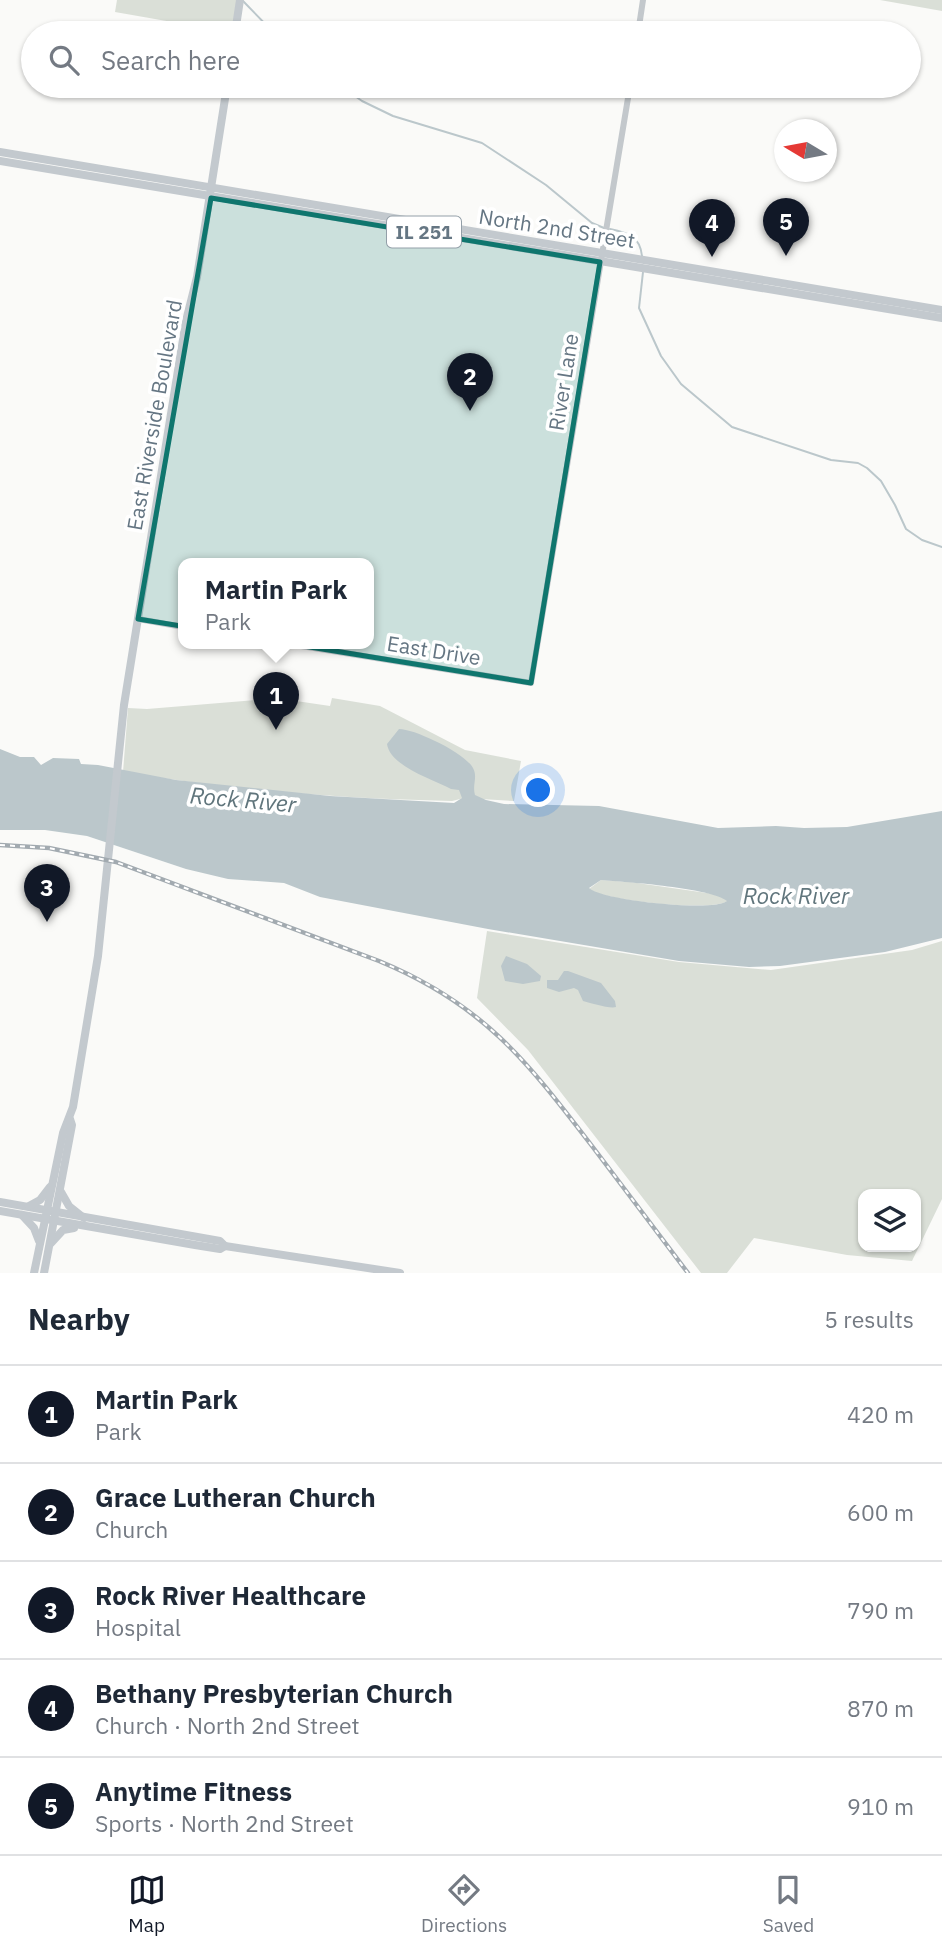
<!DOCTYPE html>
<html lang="en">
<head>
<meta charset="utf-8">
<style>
  :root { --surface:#fff; --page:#f2f2f3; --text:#1f2937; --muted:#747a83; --line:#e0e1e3; --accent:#111827 }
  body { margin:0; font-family:"IBM Plex Sans",sans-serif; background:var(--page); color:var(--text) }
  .controls { position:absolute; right:21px; bottom:21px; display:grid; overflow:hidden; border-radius:14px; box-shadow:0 2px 5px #0004 }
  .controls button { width:63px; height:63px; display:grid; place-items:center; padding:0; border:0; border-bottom:2px solid var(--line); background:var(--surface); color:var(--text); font:35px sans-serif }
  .compass { position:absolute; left:774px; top:119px; width:63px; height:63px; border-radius:50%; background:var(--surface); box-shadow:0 2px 5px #0004; rotate:280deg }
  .you { position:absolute; left:539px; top:791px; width:24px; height:24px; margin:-18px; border:5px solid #fff; border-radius:50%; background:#1a73e8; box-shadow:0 0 0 10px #1a73e833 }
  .badge { display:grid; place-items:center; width:46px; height:46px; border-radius:50%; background:var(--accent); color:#fff; font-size:23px; font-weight:700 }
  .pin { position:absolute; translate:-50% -58px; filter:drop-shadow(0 2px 4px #0008) }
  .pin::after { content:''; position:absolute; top:37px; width:24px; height:21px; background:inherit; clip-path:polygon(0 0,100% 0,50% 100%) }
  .popup { position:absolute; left:178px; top:558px; width:196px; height:91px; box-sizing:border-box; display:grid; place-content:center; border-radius:14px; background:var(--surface); filter:drop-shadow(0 2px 5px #0005); font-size:23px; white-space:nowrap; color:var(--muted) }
  .popup b { font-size:26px; color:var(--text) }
  .popup::after { content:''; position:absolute; left:50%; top:100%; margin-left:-14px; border:14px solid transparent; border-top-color:var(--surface) }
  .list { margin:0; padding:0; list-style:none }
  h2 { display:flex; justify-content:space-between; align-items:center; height:91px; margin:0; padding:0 28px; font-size:30px }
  h2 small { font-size:23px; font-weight:400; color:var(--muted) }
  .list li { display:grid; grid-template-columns:46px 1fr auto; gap:21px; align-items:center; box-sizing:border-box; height:98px; padding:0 28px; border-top:2px solid var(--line) }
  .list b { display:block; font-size:26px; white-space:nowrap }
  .list p { margin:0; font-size:23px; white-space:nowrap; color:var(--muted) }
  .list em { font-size:23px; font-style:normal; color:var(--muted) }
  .icon { flex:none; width:38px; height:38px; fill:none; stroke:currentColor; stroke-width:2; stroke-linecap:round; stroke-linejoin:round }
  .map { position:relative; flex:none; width:942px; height:1273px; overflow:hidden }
  .search { position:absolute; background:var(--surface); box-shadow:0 2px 5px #0004; left:21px; right:21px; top:21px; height:77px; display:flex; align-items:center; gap:18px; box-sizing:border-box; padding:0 24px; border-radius:38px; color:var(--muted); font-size:26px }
  .sheet { height:581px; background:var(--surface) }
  nav { display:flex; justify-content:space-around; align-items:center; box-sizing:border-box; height:98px; border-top:2px solid var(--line); background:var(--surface); font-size:19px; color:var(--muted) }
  nav a { display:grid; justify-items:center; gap:4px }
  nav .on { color:var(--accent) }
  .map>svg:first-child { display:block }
</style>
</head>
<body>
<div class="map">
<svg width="942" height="1273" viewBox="0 0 942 1273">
  <rect width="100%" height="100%" fill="#fafaf8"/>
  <g fill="#dadfd7" fill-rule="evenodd">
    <path d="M 117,0 L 240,0 L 235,33 L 115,12 Z"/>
    <path d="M 880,0 L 942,0 L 942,11 Z"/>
    <path d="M 269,697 L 330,706 L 332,698 L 380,706 L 465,750 L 521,761 L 514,801 L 464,798 L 452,801 C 342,799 233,790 123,772 L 128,708 L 147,709 L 268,699 Z"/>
    <path d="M 601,880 L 630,882 L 714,894 L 726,898 L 728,901 C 712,912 604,901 589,889 Z"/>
    <path d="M 487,931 L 679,962 L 771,970 L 912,950 L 942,941 L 942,1199 L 912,1261 L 847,1255 L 754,1238 L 727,1273 L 701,1273 L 528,1050 L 477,998 ZM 863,1194 L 916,1194 L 916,1247 L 863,1247 Z"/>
  </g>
  <g fill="#bbc7cb" fill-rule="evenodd">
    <path d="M 399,729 C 415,729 465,753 473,768 C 478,777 472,785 475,795 L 486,800 L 504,804 L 599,806 L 718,828 L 776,826 L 804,828 L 847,827 L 942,811 L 942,938 L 885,952 L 780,966 L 749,967 L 679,961 L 488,929 L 320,897 L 284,883 L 228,879 L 186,869 L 87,836 L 45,830 L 0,830 L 0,749 L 20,757 L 34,757 L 41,765 L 53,758 L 79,759 L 81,764 L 98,765 L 176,780 L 330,796 L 454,803 L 462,798 L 459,790 L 451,789 C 432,779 390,766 387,744 ZM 601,880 C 626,882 712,888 727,901 C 715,912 603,901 589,888 Z"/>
    <path d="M 506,956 L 527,964 L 541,976 L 540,981 L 523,984 L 505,981 L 501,966 Z"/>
    <path d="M 564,971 L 568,971 L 601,983 L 615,1001 L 616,1007 C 610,1009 590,1003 583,1001 L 578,990 L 574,988 L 559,992 L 547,988 L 547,980 L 558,980 Z"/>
  </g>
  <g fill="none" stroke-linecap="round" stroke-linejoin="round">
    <g stroke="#bbc7cb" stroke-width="2">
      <path d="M 243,1 L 274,33"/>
      <path d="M 341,86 L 362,101 L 393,116 L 482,143 L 546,185 L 592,223 L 604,228"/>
      <path d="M 610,229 C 628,233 640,236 642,256"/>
      <path d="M 643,272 L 639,308 L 661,356 L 681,384 L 732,427 L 831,460 L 858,463 L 867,468 L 881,481 L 895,505 L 906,529 L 922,540 L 942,547"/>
    </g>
    <g stroke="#c3c8cc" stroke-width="6">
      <path d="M 638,33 L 643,0"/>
      <path d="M 138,619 L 183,627"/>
      <path d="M 289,644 L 531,683 L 630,86"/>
    </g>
    <g stroke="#c3c9ce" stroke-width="8">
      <path d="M 235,33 L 240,0"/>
      <path d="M 0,152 L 942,310"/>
      <path d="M 0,161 L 942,318"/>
      <path d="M 61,1192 L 69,1206 L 84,1218"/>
      <path d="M 0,1202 L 220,1241 L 225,1246 L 400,1273"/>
      <path d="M 29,1206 L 40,1200 L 50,1187"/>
      <path d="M 0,1211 L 195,1245 L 220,1249 L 225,1246"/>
      <path d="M 22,1215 L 34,1228 L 39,1241"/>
      <path d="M 51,1243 L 63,1230 L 74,1228"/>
      <path d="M 34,1273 L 63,1133 L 73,1107 L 98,956 L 124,705 L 186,321 L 197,277 L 227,86"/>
      <path d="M 44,1273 L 72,1125 L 70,1119"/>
    </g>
    <g stroke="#a2aab0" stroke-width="4.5">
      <path id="rail" d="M 0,845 L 49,848 L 116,862 L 379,961 C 483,1004 526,1060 592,1146 C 624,1188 656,1231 688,1273"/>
    </g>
    <use href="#rail" stroke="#fff" stroke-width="2" stroke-dasharray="5" stroke-linecap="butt"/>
  </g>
  <path fill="#0f766e" fill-opacity="0.2" stroke="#0f766e" stroke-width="5" stroke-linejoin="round" d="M 211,198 L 600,262 L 531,683 L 138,619 Z"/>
  <g text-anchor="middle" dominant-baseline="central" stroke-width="7" stroke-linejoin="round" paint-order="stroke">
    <rect fill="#fff" stroke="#939fa8" stroke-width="2" x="387" y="216.5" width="74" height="31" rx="5"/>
    <g font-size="19" font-weight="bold" fill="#657683">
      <text x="424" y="232">IL 251</text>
    </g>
    <g font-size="21" fill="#657683" stroke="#fff">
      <text transform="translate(557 228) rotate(9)">North 2nd Street</text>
      <text transform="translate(563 382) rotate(-81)">River Lane</text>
      <text transform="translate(154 415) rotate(-80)">East Riverside Boulevard</text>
      <text transform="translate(434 650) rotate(9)">East Drive</text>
    </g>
    <g font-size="23" font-style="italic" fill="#60757c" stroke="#fff">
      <text transform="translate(243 799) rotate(5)">Rock River</text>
      <text x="796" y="895">Rock River</text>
    </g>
  </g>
</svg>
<div class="controls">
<button><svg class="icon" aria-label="layers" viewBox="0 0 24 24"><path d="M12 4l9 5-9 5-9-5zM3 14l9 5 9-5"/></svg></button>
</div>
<svg class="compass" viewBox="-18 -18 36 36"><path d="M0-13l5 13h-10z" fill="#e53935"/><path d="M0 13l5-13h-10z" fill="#747a83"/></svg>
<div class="you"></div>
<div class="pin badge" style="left:276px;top:730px">1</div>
<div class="popup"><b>Martin Park</b>Park</div>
<div class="pin badge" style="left:470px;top:411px">2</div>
<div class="pin badge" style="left:47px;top:922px">3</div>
<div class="pin badge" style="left:712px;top:257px">4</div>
<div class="pin badge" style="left:786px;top:256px">5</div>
<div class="search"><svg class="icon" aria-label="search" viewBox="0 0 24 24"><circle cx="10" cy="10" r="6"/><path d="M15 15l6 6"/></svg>Search here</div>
</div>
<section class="sheet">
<h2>Nearby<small>5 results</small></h2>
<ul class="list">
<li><span class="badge">1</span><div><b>Martin Park</b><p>Park</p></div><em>420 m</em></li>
<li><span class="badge">2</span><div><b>Grace Lutheran Church</b><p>Church</p></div><em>600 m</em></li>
<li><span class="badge">3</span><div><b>Rock River Healthcare</b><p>Hospital</p></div><em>790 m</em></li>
<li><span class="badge">4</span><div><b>Bethany Presbyterian Church</b><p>Church · North 2nd Street</p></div><em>870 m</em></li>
<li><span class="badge">5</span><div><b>Anytime Fitness</b><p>Sports · North 2nd Street</p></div><em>910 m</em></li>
</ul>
</section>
<nav>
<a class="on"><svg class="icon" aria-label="map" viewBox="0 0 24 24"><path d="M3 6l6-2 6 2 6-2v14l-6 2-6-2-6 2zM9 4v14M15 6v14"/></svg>Map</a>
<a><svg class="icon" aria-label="directions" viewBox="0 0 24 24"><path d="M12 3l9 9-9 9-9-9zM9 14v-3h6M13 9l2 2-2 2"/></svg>Directions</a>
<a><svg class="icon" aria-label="saved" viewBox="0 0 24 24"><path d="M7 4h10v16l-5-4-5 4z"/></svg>Saved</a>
</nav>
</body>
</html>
